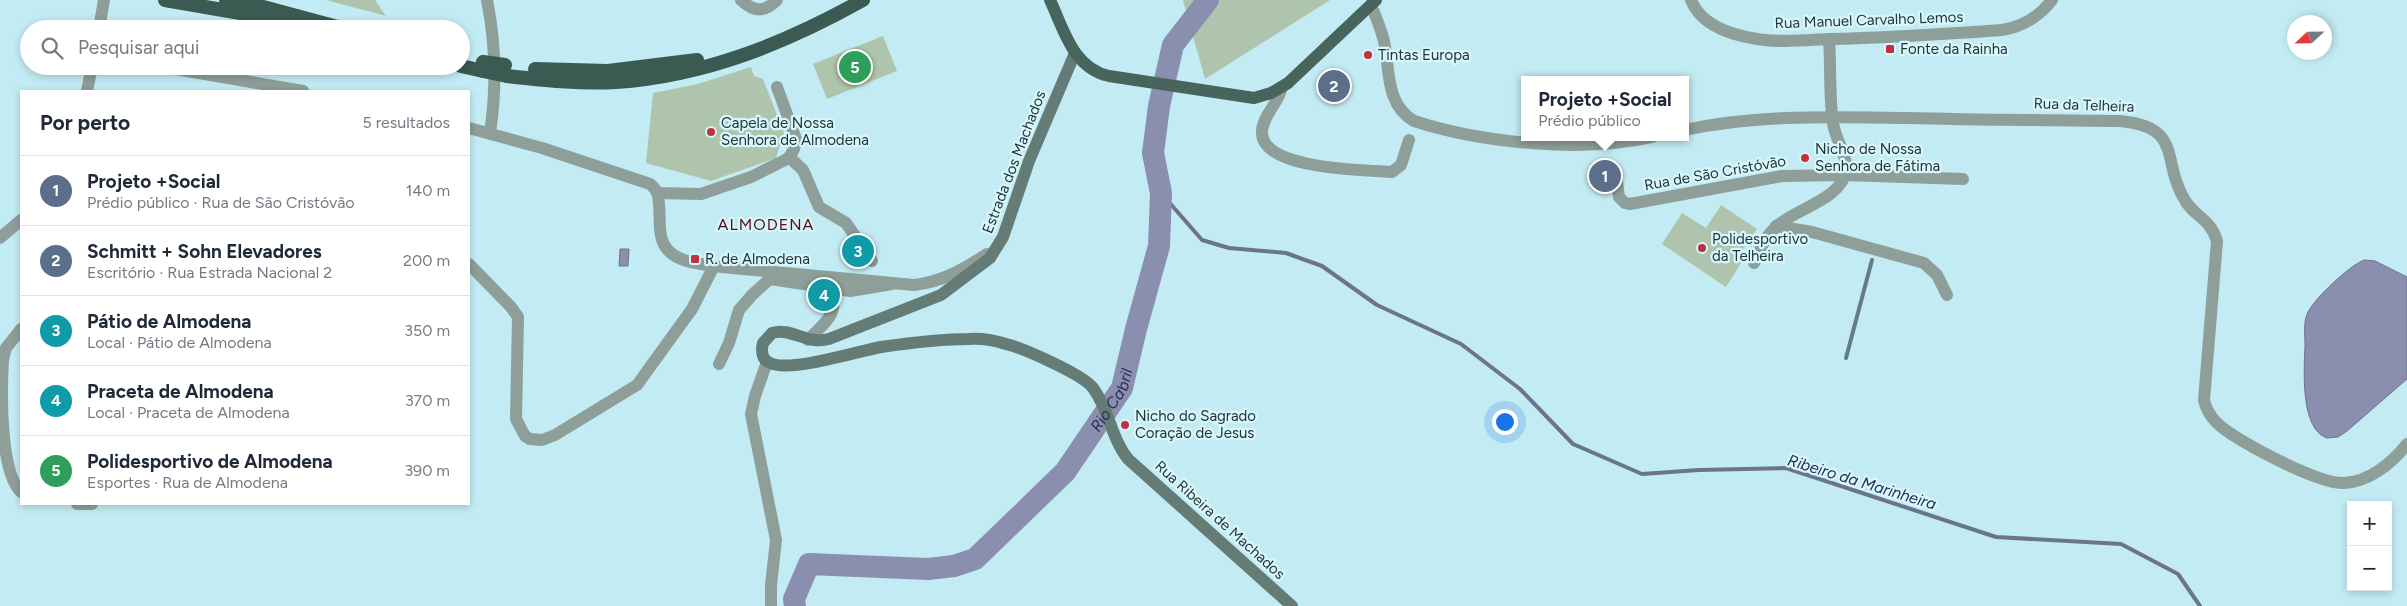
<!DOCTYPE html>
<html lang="pt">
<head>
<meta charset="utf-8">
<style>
  :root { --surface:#fff; --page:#f2f2f3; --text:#1f2937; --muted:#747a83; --line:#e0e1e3; --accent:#c1303d }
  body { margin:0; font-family:Figtree,sans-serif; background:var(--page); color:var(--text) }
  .controls { position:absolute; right:15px; bottom:15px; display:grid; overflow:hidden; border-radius:0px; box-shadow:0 2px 8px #0003 }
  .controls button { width:45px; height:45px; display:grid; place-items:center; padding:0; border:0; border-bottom:1px solid var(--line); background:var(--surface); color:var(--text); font:25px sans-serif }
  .compass { position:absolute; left:2287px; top:15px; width:45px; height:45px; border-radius:50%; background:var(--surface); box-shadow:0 2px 8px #0003; rotate:248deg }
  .you { position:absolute; left:1504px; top:421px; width:18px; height:18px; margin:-12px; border:4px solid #fff; border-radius:50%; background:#1a73e8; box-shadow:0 0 0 8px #1a73e833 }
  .badge { display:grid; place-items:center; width:32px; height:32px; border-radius:50%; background:var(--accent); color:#fff; font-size:16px; font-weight:700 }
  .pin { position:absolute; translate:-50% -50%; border:2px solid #fff; box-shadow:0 1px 5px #0006 }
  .popup { position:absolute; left:1521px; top:76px; width:168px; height:65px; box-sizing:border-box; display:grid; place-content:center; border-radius:0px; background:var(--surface); filter:drop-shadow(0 1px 4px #0005); font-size:16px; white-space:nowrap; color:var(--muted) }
  .popup b { font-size:19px; color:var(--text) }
  .popup::after { content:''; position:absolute; left:50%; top:100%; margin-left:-10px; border:10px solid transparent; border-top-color:var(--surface) }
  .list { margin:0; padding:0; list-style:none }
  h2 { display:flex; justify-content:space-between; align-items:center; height:65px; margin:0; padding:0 20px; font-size:21px }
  h2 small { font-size:16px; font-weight:400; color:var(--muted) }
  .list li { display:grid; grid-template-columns:32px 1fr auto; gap:15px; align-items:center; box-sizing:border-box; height:70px; padding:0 20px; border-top:1px solid var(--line) }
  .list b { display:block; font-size:19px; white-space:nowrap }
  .list p { margin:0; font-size:16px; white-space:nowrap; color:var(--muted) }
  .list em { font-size:16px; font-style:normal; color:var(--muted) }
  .icon { flex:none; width:28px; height:28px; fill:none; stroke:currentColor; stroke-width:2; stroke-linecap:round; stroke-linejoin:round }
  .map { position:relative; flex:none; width:2407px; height:606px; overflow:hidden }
  .search { position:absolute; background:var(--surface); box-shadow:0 2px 8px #0003; left:20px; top:20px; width:450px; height:55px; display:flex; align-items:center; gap:12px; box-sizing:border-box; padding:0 18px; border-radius:28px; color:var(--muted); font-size:19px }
  .panel { position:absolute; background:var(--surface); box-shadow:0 2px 8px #0003; left:20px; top:90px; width:450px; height:415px; border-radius:0px }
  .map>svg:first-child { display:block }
</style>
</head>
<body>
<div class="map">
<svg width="2407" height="606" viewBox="0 0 2407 606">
  <rect width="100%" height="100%" fill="#c3ebf3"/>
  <g fill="#afc4ac">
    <path d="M 326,0 L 375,0 L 386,16 Z"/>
    <path d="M 1183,0 L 1330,0 L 1205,79 Z"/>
    <path d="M 883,36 L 897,71 L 827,99 L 813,64 Z"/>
    <path d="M 751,67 L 754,76 L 763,79 L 784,133 L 776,158 L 711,181 L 646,163 L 653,93 L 698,84 Z"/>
    <path d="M 1721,205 L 1757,229 L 1741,252 L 1746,255 L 1726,287 L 1662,244 L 1682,213 L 1706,228 Z"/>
  </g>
  <g fill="#8b8faf" stroke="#6c748b">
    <path d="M 620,249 L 629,249 L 628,266 L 619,266 Z"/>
    <path d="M 2364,260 L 2375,261 L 2407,277 L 2407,379 L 2347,431 L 2338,437 L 2327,438 C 2300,429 2304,369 2305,346 C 2305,335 2303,322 2308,312 C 2315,298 2349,266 2364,260 Z"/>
  </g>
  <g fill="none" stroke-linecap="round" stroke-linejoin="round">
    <path stroke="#6c748b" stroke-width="4" d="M 1161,193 L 1202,240 L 1229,248 L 1286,253 L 1322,266 L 1377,305 L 1461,344 L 1520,389 L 1573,444 L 1642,474 L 1699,470 L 1786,468 L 1996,537 L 2121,544 L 2178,574 L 2200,606"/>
    <path stroke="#8b8faf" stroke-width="22" id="s1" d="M 795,606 L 794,599 L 809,564 L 928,569 L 954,566 L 975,559 L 1065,472 L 1122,388 L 1136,329 L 1159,246 L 1161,193 L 1153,153 L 1159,106 L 1173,45 L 1208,0"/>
    <g stroke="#8e9e99" stroke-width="12">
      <path d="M 487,0 C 496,45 497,87 490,133"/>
      <path d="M 741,0 C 754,12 764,13 777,0"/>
      <path d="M 1691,0 C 1701,26 1732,35 1757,39 C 1781,43 1806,40 1830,39 C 1888,38 1945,34 2002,30 C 2022,27 2040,16 2052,0"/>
      <path d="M 1371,5 C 1376,17 1381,29 1384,41 C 1390,70 1385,104 1414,121 C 1482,143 1583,153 1652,137"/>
      <path d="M 1282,87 C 1279,103 1262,116 1262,132 C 1261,170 1366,170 1392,172 L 1401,165 L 1409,140"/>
      <path d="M 1685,130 C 1758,114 1833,117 1908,118 C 1978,120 2049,120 2120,121 C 2185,127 2160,162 2186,202 C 2197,218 2211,220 2217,241 L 2204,400 C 2206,410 2210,416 2217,423 C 2235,441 2319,484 2344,483 C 2369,482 2392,463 2407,444"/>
      <path d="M 789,157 L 803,170 L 819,207 L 846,223 L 872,261"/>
      <path d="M 1616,174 L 1619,197 L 1625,203 L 1630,204 L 1782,176 L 1844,175 L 1963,179"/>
      <path d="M 658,193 L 701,194 L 751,177 L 789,158 L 794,149 L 796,139 L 777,87"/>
      <path d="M 1776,226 L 1812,232 L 1924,263 L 1937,275 L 1947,295"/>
      <path d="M 1754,263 C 1760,250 1765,237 1776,227 C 1794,209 1841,200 1846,171 C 1848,156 1835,139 1833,123 C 1829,96 1831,67 1829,39"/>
      <path d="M 469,264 L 511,307 L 518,317 L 516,419 L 525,436 L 530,439 L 542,440 L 555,435 L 637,385 L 692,309 L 714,266"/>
      <path d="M 770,279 L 850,291 L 892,284"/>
      <path d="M 21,329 L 6,348 L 3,360 C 1,394 0,472 21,492"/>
      <path d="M 808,340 C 824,323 841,314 830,289"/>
      <path d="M 767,362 L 755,396 L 751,414 L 776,540 L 771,585 L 771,606"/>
      <path d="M 719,364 L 729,343 L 739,310 L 752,295 L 775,274"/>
      <path d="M 77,504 L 92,504"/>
    </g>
    <g stroke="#8e9e99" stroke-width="12">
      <path d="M 99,29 L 104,0"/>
      <path d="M 158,66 L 303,91"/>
      <path d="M 87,91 L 92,66"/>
      <path d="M 469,128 L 542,148 L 650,184 C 657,189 659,196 659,204 C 660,215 659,225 661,236 C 666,263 700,264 722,267 L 914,285 C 942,282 964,269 987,254"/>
      <path d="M 0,238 L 21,220"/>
    </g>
    <path stroke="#657c76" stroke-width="12" d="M 1075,53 L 1029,161 L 1003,237 L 990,258 L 941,295 L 829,339 C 807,345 791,327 772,333 L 763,343 C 761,351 762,360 770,363 C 790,373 858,351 881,347 C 909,343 940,339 968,339 C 981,338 994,340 1006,344 C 1023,348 1084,375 1093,388 C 1109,409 1111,438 1128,459 L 1292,606"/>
    <path stroke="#48655d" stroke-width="12" d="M 1050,0 C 1064,30 1073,68 1109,76 L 1254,98 L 1271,93 L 1288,83 L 1376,0"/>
    <g stroke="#3b5a52" stroke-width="14">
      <path d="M 165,0 L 246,14 L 307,29"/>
      <path d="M 226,0 L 252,4 L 345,29"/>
      <path d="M 461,66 L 483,71"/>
      <path d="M 535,69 L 608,71 L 697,60"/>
      <path d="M 507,76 C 543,80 580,84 616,82 C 705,76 786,43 863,0"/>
    </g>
    <path stroke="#647d82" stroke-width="4" d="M 1846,358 L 1872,260"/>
    <g stroke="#3b5a52" stroke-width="14">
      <path d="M 483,62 L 505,65"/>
      <path d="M 483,71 L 507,76"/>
    </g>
  </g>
  <g fill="#c1303d" stroke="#d7f7fd" stroke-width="2">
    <rect x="1885" y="44" width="10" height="10" rx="2.5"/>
    <circle cx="1368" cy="55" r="5"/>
    <circle cx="711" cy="132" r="5"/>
    <circle cx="1805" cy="158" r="5"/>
    <circle cx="1702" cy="248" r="5"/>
    <rect x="690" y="254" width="10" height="10" rx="2.5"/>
    <circle cx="1125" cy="425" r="5"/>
  </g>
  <g text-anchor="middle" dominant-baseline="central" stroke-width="4.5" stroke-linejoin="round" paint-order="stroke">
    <g font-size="15" fill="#243437" stroke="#d7f7fd">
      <text transform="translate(1869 20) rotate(-2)">Rua Manuel Carvalho Lemos</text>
      <text transform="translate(2084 105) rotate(2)">Rua da Telheira</text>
      <text transform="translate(1014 162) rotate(-69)">Estrada dos Machados</text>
      <text transform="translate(1715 173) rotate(-10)">Rua de São Cristóvão</text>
      <text transform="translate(1220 520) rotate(42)">Rua Ribeira de Machados</text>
    </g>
    <g font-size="15" fill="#243437" stroke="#d7f7fd" text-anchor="start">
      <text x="1900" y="49">Fonte da Rainha</text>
      <text x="1378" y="55">Tintas Europa</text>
      <text x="721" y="123">Capela de Nossa<tspan x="721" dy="17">Senhora de Almodena</tspan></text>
      <text x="1815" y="149">Nicho de Nossa<tspan x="1815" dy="17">Senhora de Fátima</tspan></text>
      <text x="1712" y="239">Polidesportivo<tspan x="1712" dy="17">da Telheira</tspan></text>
      <text x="705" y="259">R. de Almodena</text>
      <text x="1135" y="416">Nicho do Sagrado<tspan x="1135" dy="17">Coração de Jesus</tspan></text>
    </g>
    <g font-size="16" letter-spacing="1" fill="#550f15" stroke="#d7f7fd">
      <text x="766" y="224">ALMODENA</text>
    </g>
    <g font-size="16" font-style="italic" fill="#292c58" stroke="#d7f7fd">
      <text stroke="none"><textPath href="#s1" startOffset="424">Rio Cabril</textPath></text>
      <text transform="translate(1862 482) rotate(17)">Ribeiro da Marinheira</text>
    </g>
  </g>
</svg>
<div class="controls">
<button>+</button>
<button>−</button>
</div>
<svg class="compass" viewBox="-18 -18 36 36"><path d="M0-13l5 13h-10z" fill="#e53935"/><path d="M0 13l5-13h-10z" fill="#747a83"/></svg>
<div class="you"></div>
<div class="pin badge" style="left:1605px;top:176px;background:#5c6f8a">1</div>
<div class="popup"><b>Projeto +Social</b>Prédio público</div>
<div class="pin badge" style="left:1334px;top:86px;background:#5c6f8a">2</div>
<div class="pin badge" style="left:858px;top:251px;background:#0f9aa8">3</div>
<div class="pin badge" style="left:824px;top:295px;background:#0f9aa8">4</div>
<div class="pin badge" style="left:855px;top:67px;background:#2e9e5b">5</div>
<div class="search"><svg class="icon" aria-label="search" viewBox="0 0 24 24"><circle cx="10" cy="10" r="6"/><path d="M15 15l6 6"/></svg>Pesquisar aqui</div>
<section class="panel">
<h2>Por perto<small>5 resultados</small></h2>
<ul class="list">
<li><span class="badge" style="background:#5c6f8a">1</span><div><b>Projeto +Social</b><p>Prédio público · Rua de São Cristóvão</p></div><em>140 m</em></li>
<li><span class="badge" style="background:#5c6f8a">2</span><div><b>Schmitt + Sohn Elevadores</b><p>Escritório · Rua Estrada Nacional 2</p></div><em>200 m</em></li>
<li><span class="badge" style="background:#0f9aa8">3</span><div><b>Pátio de Almodena</b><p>Local · Pátio de Almodena</p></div><em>350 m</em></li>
<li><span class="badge" style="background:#0f9aa8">4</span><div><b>Praceta de Almodena</b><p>Local · Praceta de Almodena</p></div><em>370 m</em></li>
<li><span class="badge" style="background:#2e9e5b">5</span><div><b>Polidesportivo de Almodena</b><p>Esportes · Rua de Almodena</p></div><em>390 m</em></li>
</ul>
</section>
</div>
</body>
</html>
